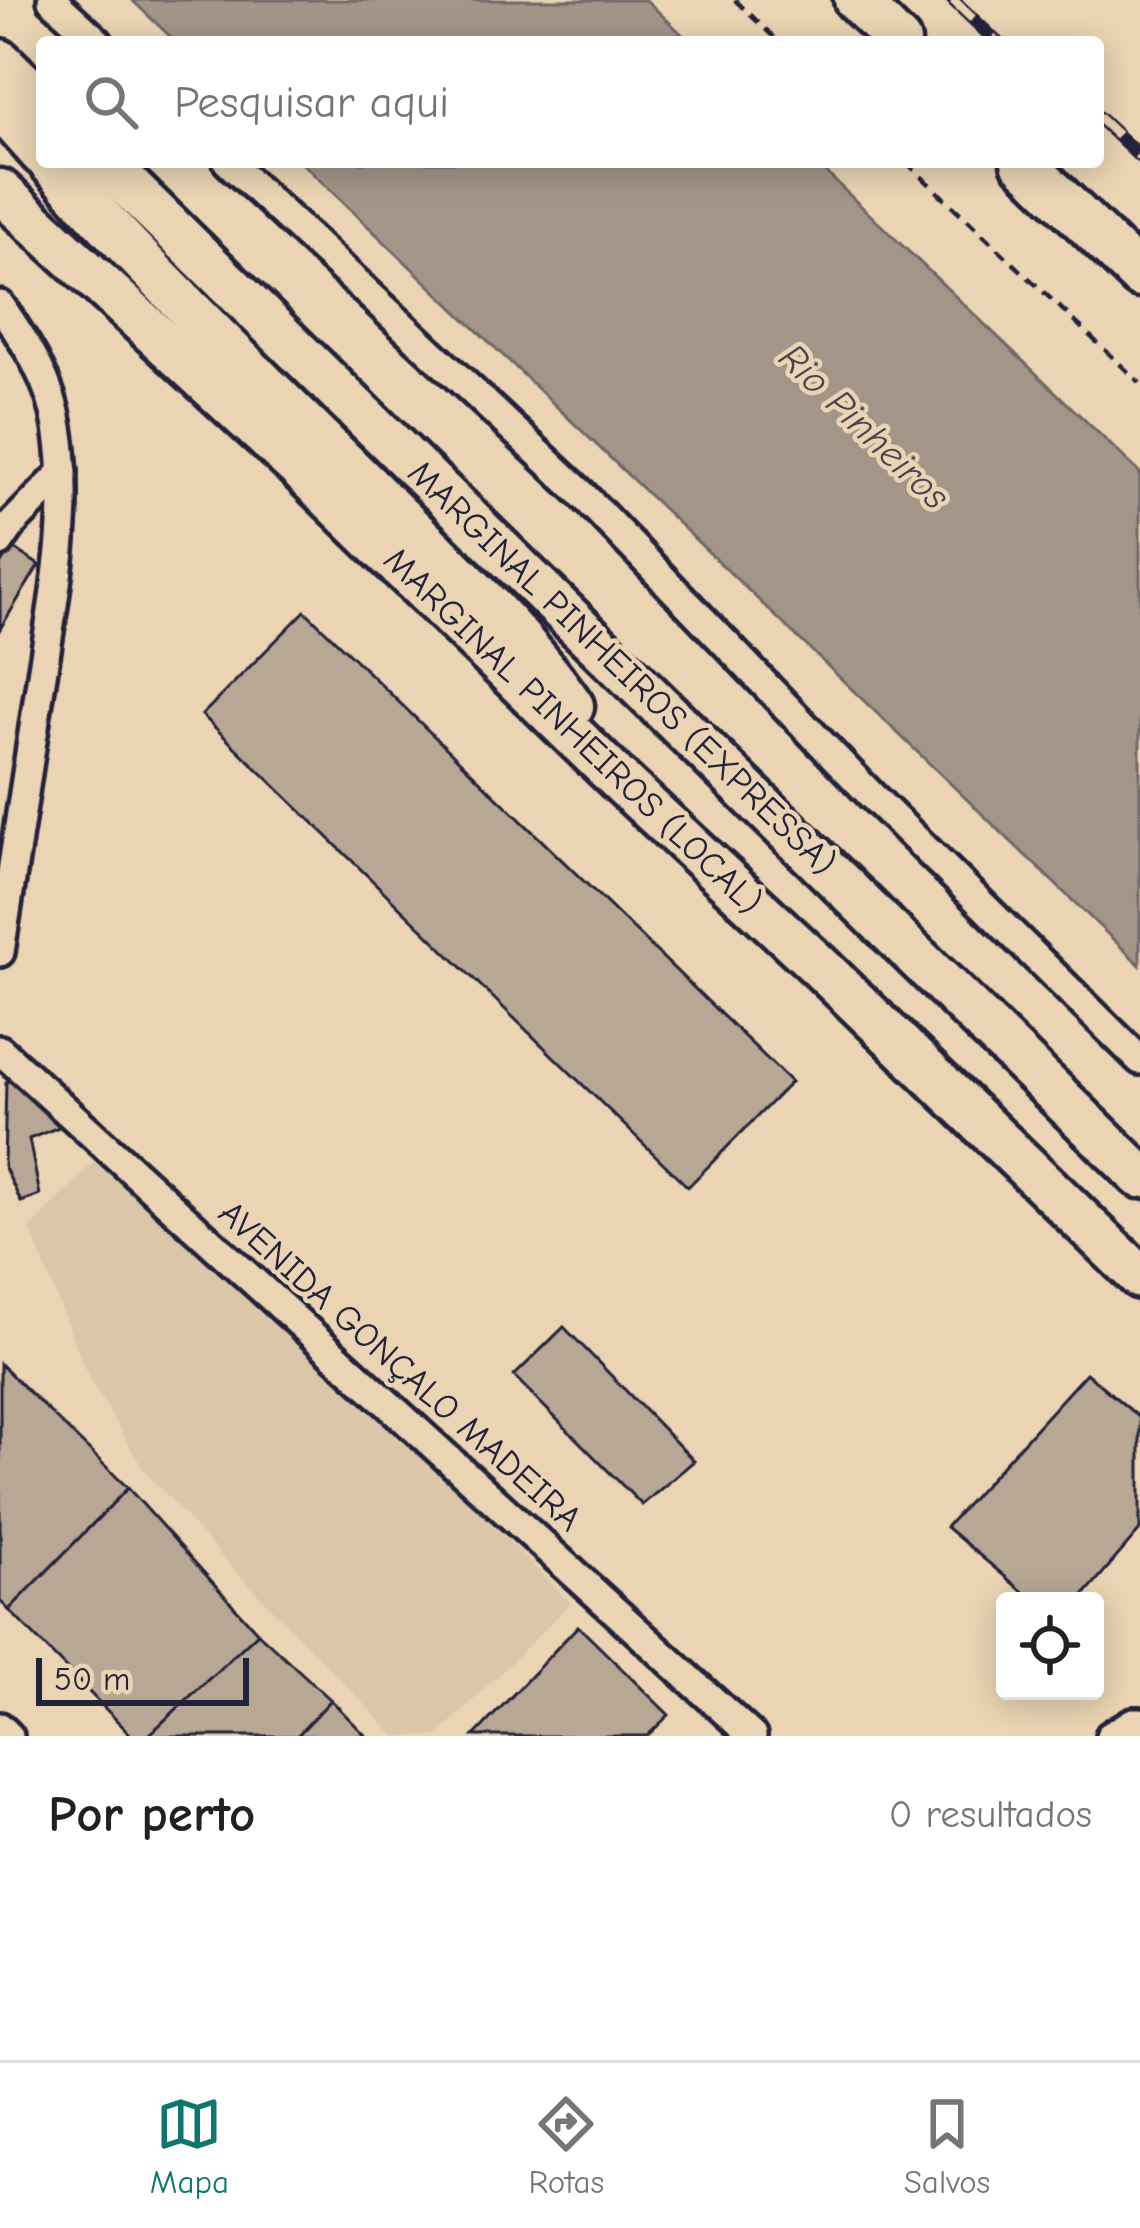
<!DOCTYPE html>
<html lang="pt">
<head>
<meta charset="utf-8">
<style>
  :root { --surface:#fff; --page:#f2f2f2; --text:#202124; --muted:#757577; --line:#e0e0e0; --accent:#0f766e }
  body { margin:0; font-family:"Comic Neue",sans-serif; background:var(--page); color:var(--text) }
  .controls { position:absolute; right:36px; bottom:36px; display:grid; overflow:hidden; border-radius:12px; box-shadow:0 6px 30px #0003 }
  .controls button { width:108px; height:108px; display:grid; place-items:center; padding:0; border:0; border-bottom:3px solid var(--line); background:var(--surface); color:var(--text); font:60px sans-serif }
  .scale { position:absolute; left:36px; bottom:30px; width:213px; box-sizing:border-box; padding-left:12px; border:6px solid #22223b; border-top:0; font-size:33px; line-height:42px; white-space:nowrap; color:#22223b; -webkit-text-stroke:9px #ead4b3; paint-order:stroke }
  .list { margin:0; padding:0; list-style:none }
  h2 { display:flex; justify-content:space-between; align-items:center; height:156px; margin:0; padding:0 48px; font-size:51px }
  h2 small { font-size:39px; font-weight:400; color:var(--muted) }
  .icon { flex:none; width:66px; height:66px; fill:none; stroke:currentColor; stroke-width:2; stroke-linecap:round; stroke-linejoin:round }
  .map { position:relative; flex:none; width:1140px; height:1736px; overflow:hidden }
  .search { position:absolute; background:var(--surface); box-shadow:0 6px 30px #0003; left:36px; right:36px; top:36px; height:132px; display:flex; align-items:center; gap:30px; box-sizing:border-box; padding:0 42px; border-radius:12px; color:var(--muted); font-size:45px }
  .sheet { height:324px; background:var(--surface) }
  nav { display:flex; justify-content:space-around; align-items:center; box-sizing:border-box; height:168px; border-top:3px solid var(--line); background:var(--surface); font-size:33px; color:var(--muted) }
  nav a { display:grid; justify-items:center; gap:6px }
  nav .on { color:var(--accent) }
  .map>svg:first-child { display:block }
</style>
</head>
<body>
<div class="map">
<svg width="1140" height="1736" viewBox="0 0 1140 1736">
  <rect width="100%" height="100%" fill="#ead4b3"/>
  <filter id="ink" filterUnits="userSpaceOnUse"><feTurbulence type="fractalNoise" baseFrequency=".00833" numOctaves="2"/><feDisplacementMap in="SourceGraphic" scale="24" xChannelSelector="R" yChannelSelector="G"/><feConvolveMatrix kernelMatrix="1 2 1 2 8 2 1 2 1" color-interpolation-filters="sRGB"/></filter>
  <g filter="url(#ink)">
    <path fill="#dbc6aa" d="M 110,1145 L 571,1603 L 437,1736 L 395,1736 L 225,1560 L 144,1470 L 87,1374 L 30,1229 Z"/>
    <g fill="#a39588" stroke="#6f6769" stroke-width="3">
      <path d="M 132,0 L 646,0 L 690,42 L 176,42 Z"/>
      <path d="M 301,162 L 815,162 L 1140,473 L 1140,965 Z"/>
    </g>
    <g fill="#b8a795" stroke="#22223b" stroke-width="3">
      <path d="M 11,547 L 39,565 L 0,629 L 0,565 Z"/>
      <path d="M 305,611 L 791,1082 L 688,1187 L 202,715 Z"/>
      <path d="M 23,1075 L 69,1123 L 29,1139 L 40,1195 L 21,1202 L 4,1166 L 6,1082 Z"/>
      <path d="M 564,1327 L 694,1461 L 642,1505 L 514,1376 Z"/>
      <path d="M 0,1364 L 128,1488 L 9,1610 L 0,1601 Z"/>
      <path d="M 1086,1373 L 1140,1418 L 1140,1530 L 1079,1601 L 1034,1601 L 946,1527 Z"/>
      <path d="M 128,1488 L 258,1633 L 148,1736 L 132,1736 L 9,1610 Z"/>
      <path d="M 578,1626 L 669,1715 L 647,1736 L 474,1736 Z"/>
      <path d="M 258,1633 L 331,1700 L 297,1736 L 148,1736 Z"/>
      <path d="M 331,1700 L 366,1736 L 297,1736 Z"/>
    </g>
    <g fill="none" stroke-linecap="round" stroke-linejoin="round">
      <g stroke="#22223b" stroke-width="36">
        <g id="minor">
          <path d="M 52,0 L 98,42"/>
          <path d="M 228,162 L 580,492 L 873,797 L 1140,1060"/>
          <path d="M 0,305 C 26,343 51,381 58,427 C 72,512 54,598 41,681 C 28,772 14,862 0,952"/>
          <path d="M 0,542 L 13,523 L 63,472"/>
          <path d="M 0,1050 L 752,1736"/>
          <path d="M 0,1727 L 9,1736"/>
          <path d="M 1110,1736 L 1133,1722 L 1140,1722"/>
        </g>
      </g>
      <g stroke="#22223b" stroke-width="51">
        <g id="highway">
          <path d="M 856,0 L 899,42"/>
          <path d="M 0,61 L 42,102"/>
          <path d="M 0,107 L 42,154"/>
          <path d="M 50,162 C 152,276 263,383 372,490 C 442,559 516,625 572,706"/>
          <path d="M 104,162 L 1140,1176"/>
          <path d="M 1023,162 L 1140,276"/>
          <path d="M 0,191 L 295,464 L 619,780 L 818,965 L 1140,1277"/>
        </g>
      </g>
      <g stroke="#22223b" stroke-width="4.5" stroke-dasharray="12 9" stroke-linecap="butt">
        <path d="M 735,0 L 779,42"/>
        <path d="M 906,162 L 1140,383"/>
      </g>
      <use href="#minor" stroke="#ead4b3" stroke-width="27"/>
      <use href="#highway" stroke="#ead4b3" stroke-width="42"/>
      <g stroke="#22223b" stroke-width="14">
        <g id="rail">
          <path d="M 953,0 L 997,42"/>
          <path d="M 1098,117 L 1140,157"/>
        </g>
      </g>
      <use href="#rail" stroke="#ead4b3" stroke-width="9" stroke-dasharray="27" stroke-linecap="butt"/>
    </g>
  </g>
  <g text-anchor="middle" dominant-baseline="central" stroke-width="9" stroke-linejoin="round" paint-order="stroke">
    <g font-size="36" fill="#22223b" stroke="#ead4b3">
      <text transform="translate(622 668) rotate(44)">MARGINAL PINHEIROS (EXPRESSA)</text>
      <text transform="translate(573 731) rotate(44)">MARGINAL PINHEIROS (LOCAL)</text>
      <text transform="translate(400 1366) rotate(42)">AVENIDA GONÇALO MADEIRA</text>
    </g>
    <g font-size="39" font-style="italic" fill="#494452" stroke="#ead4b3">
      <text transform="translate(864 427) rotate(44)">Rio Pinheiros</text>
    </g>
  </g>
</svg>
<div class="controls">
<button><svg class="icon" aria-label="locate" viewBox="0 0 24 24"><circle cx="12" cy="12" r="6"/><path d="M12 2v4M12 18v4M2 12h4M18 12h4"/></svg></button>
</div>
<div class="scale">50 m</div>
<div class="search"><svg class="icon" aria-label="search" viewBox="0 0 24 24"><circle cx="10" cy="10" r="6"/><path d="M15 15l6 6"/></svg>Pesquisar aqui</div>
</div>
<section class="sheet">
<h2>Por perto<small>0 resultados</small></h2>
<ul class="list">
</ul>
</section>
<nav>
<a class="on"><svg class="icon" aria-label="map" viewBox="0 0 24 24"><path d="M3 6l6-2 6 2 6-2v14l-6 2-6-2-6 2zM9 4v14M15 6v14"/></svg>Mapa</a>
<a><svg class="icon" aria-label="directions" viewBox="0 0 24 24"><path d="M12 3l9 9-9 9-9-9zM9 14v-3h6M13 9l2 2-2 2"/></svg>Rotas</a>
<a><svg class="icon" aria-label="saved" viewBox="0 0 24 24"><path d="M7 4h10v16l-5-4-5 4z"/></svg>Salvos</a>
</nav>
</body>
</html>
